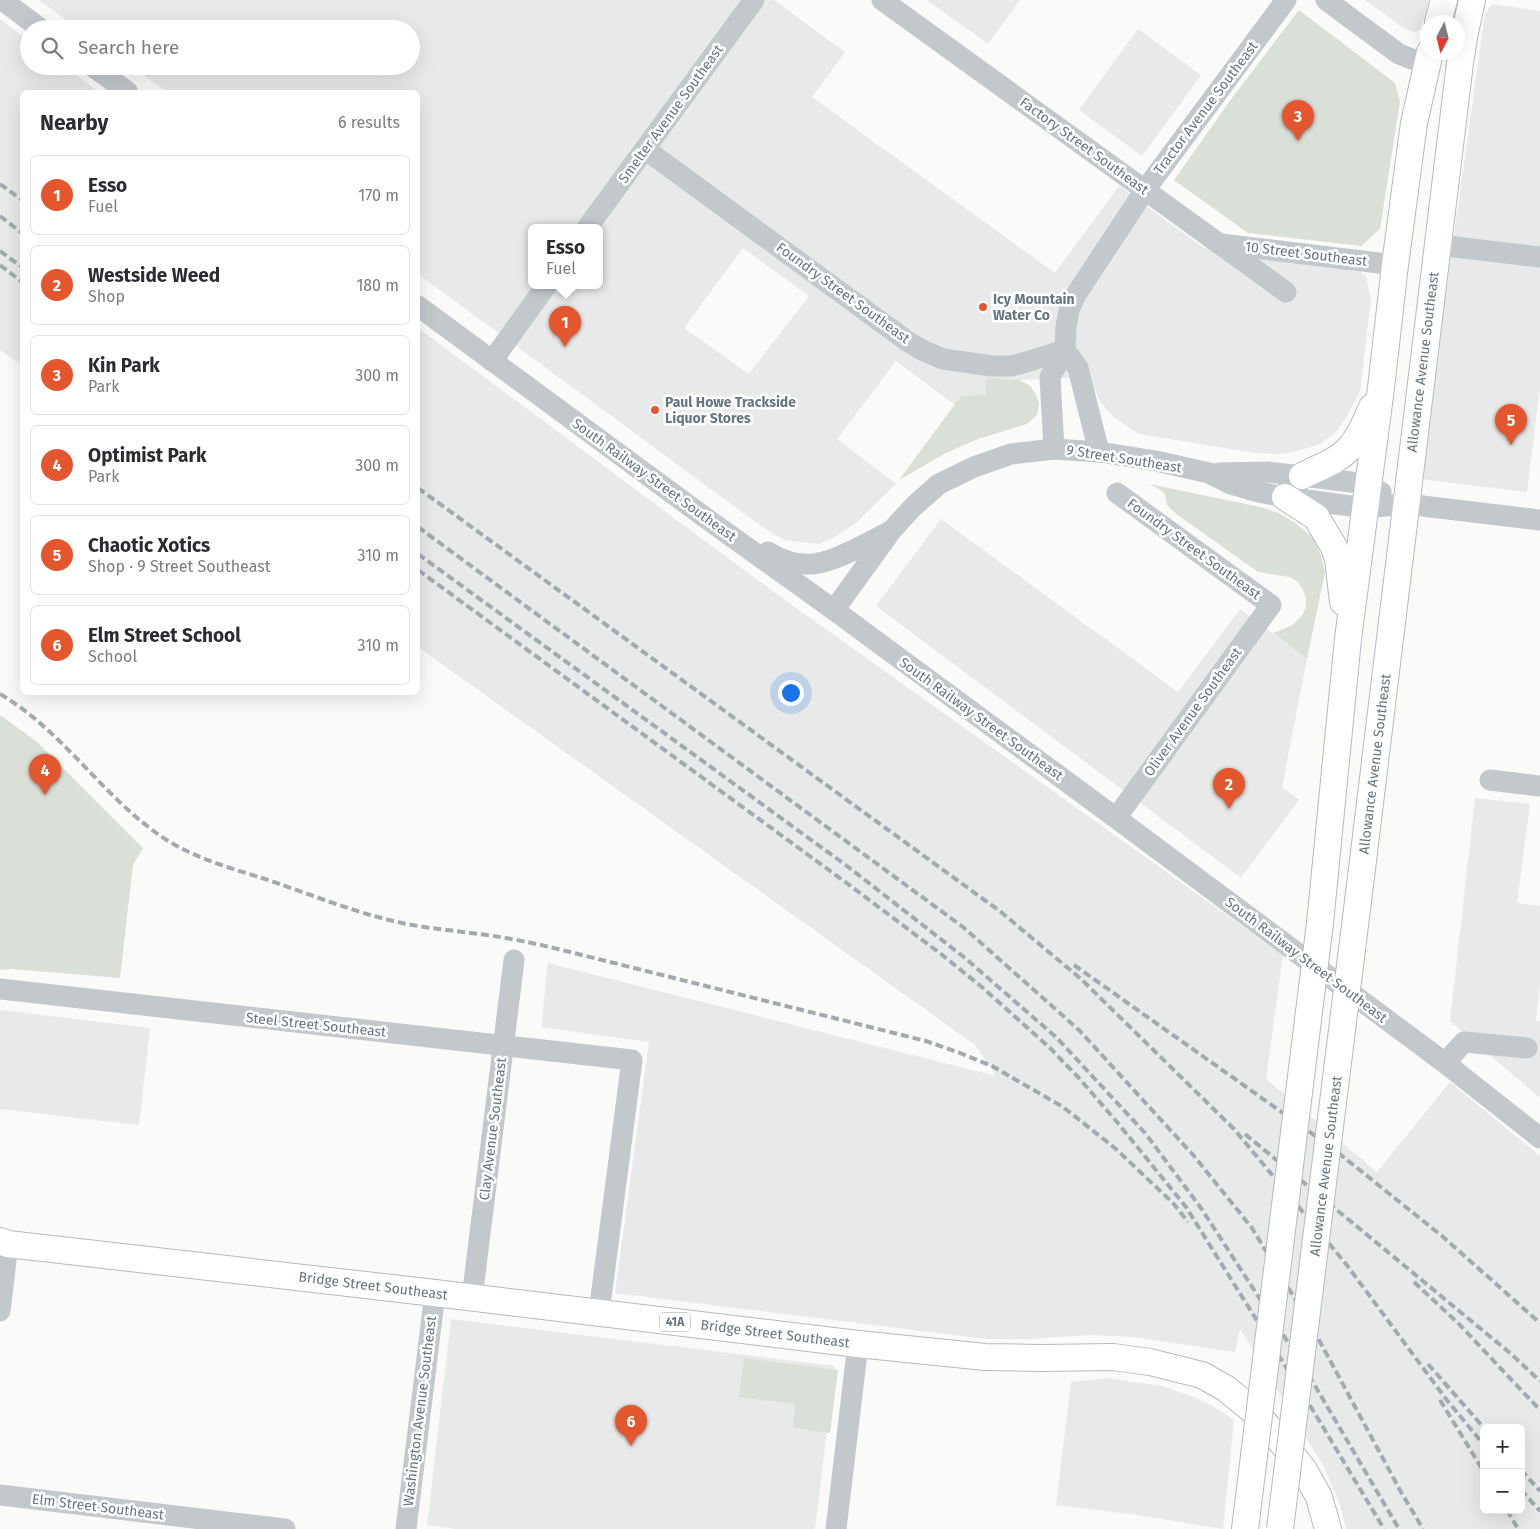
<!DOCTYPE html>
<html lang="en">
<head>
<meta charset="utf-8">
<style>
  :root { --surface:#fff; --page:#f7f7f7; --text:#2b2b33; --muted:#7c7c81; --line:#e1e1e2; --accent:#e4572e }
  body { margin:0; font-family:"Fira Sans",sans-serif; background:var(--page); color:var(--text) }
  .controls { position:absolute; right:15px; bottom:15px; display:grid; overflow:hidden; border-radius:8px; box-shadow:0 5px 20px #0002 }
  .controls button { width:45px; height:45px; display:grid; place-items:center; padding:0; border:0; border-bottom:1px solid var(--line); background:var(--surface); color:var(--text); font:25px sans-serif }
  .compass { position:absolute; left:1420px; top:15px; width:45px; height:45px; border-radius:50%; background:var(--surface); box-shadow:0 5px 20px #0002; rotate:187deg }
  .you { position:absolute; left:790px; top:692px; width:18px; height:18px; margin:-12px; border:4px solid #fff; border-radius:50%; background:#1a73e8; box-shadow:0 0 0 8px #1a73e833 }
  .badge { display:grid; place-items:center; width:32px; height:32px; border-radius:50%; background:var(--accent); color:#fff; font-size:16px; font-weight:700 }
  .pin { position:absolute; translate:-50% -41px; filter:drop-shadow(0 1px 2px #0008) }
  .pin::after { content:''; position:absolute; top:26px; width:18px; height:15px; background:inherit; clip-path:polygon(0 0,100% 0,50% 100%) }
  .popup { position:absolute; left:528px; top:224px; width:75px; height:65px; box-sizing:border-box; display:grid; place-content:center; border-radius:8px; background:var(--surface); filter:drop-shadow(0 1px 4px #0005); font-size:16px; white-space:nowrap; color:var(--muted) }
  .popup b { font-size:19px; color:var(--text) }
  .popup::after { content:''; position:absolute; left:50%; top:100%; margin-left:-10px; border:10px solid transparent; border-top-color:var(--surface) }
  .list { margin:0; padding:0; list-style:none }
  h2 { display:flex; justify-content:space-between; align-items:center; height:65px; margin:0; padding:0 20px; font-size:21px }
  h2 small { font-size:16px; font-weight:400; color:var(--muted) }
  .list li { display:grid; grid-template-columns:32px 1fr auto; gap:15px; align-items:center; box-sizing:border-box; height:80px; margin:0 10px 10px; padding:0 10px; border:1px solid var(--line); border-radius:8px }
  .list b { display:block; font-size:19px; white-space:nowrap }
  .list p { margin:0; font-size:16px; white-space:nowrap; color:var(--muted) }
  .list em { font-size:16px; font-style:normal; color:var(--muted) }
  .icon { flex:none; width:28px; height:28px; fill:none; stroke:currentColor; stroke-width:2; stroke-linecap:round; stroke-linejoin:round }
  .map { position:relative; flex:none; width:1540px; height:1529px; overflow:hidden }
  .search { position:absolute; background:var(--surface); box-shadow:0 5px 20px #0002; left:20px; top:20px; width:400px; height:55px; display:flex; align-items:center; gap:12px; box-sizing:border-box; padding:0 18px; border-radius:28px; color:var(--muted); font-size:19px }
  .panel { position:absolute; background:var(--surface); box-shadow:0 5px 20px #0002; left:20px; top:90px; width:400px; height:605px; border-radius:8px }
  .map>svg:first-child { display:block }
</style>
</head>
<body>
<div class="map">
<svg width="1540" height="1529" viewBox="0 0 1540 1529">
  <rect width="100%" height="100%" fill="#fafaf8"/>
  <g fill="#e8e9e9" fill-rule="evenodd">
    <path d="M 39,0 L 774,0 L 845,52 L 812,97 L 1055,273 L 1119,186 L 1204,248 L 1359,270 L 1366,277 L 1371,299 L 1360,392 L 1346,418 L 1335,433 L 1320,444 L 1298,451 L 1278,454 L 1256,453 L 1139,434 L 1116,419 L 1100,402 L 1090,377 L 1019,380 L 987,378 L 986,396 L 961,396 L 955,405 L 896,361 L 837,439 L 896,484 L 857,522 L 837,536 L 819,544 L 784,540 L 761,526 L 418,274 L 418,92 L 167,92 L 131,66 L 411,66 L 411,29 L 79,29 ZM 531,228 L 599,228 L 599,286 L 531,286 ZM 743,248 L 809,296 L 749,374 L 684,328 Z"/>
    <path d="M 927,0 L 1020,0 L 988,44 Z"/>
    <path d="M 1365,0 L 1429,0 L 1421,27 L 1419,31 L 1413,32 L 1402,27 Z"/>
    <path d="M 1493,4 L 1540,11 L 1540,386 L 1527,492 L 1420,479 L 1485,13 Z"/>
    <path d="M 0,19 L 29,41 L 29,66 L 63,66 L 99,92 L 22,92 L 22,366 L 0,350 Z"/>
    <path d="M 1138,29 L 1201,75 L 1142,156 L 1079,110 Z"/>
    <path d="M 418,328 L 782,598 L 1283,955 L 1266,1079 L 1377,1172 L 1450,1082 L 1540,1156 L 1540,1529 L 1346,1529 L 1340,1505 L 1324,1467 L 1240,1329 L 1235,1352 L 1133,1337 L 1089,1335 L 1033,1339 L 986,1339 L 615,1293 L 649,1042 L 541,1027 L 548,963 L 996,1076 L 975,1045 L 418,647 ZM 1484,1428 L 1521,1428 L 1521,1510 L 1484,1510 Z"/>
    <path d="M 941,519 L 1178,692 L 1240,609 L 1307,659 L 1282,787 L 1299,800 L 1241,878 L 876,606 Z"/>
    <path d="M 1475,798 L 1530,804 L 1517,903 L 1540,906 L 1540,985 L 1536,1021 L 1540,1021 L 1540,1098 L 1450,1021 Z"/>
    <path d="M 0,1010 L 150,1028 L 139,1125 L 0,1109 Z"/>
    <path d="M 451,1319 L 835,1366 L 815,1529 L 456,1529 L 427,1525 Z"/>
    <path d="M 1107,1378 L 1162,1386 L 1186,1394 L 1211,1405 L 1234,1420 L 1223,1529 L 1137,1515 L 1056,1505 L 1071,1382 Z"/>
  </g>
  <g fill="#dadfd7">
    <path d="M 1299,10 L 1395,83 L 1400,102 L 1380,229 L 1361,246 L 1248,233 L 1174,180 L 1232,98 Z"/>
    <path d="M 986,378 L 1019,380 L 1029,385 L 1036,394 L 1039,404 L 1037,415 L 1027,424 L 978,439 L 946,453 L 899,480 L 961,396 L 986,395 Z"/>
    <path d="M 1149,484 L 1260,507 L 1279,513 L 1298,525 L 1314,539 L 1320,553 L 1325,572 L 1307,659 L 1273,633 L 1293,625 L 1303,614 L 1306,606 L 1306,599 L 1303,590 L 1298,582 L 1290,577 L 1258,572 L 1175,513 L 1167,505 L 1165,494 L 1159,489 Z"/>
    <path d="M 0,715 L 36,741 L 143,848 L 133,865 L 120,978 L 11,969 L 0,970 Z"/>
    <path d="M 744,1358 L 838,1370 L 830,1433 L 793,1428 L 795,1404 L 739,1397 Z"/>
  </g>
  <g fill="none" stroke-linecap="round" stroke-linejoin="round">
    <g stroke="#b5babe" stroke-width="28">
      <g id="major">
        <path d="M 1438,22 L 1444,0"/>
        <path d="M 1302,476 C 1319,467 1340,461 1352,445 C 1361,434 1366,420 1372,407"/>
        <path d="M 1285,497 L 1316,517 L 1334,547 L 1338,559 L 1343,602"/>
        <path d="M 1361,877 L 1460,63 L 1464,37 L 1472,0"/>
        <path d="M 1320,923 L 1348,639 L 1381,388 L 1395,265 L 1414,123 L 1430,52"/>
        <path d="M 0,1241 L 8,1244 L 435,1293 L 858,1344 L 985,1357 L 1040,1358 L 1113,1357 L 1150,1362 L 1202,1375 L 1225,1388 L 1250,1408 L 1274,1433 L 1304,1470 L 1319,1497 L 1328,1529"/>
        <path d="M 1245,1529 L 1254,1456"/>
      </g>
    </g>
    <g stroke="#c3c8cc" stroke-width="21">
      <path d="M 2,0 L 41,29"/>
      <path d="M 882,0 L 1286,292"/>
      <path d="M 1326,0 L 1399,54 L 1427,65"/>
      <path d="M 92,66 L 128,92"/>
      <path d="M 645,149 L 907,341 L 922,350 L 943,359 L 992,366 L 1011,366 L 1023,363 L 1065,350"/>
      <path d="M 587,228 L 754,0"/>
      <path d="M 1221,244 L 1395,265"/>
      <path d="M 1438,245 L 1540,257"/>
      <path d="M 418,306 L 703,516 L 834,610 L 1116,818 L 1445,1063 L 1540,1138"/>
      <path d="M 1065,350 L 1078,368 L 1099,452"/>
      <path d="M 492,361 L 546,286"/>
      <path d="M 1054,449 L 1050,377 L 1065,350 L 1066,327 L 1069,310 L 1075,296 L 1145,190 L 1286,0"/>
      <path d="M 1219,473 L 1268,472 L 1302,476 L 1351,482 L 1368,486 L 1381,492"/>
      <path d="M 768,552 C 780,559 791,564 805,564 C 829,566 867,543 889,532"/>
      <path d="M 834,610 L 891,531 L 914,506 L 939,484 L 974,467 L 1011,454 L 1054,449 L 1099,452 L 1156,461 L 1209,473 L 1231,484 L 1258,492 L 1285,497 L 1365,508 L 1406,504 L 1540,520"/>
      <path d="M 1490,780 L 1540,786"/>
      <path d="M 1116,818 L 1271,605 L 1117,493"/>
      <path d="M 0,989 L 632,1060 L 599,1313"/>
      <path d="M 1445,1063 L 1464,1042 L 1527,1048"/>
      <path d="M 0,1243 L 8,1244 L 0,1311"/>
      <path d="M 472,1298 L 514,960"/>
      <path d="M 0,1495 L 285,1529"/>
      <path d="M 406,1529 L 435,1293"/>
      <path d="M 836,1529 L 858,1344"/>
    </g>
    <use href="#major" stroke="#fff" stroke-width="26"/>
    <g stroke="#a2aab0" stroke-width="4" stroke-dasharray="8 4" stroke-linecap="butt">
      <path d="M 0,184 L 22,200"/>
      <path d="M 0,216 L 22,233"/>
      <path d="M 0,251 L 22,267"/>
      <path d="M 0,265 L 22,282"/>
      <path d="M 418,488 L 1001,912 L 1081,979 L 1234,1129 L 1346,1264 L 1446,1399 L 1484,1445"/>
      <path d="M 418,527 L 963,927 L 1079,1030 L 1194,1156 L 1252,1228 L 1312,1327 L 1401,1492 L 1423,1529"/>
      <path d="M 418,554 L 847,866 L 965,958 L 1057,1038 L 1145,1133 L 1201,1208 L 1304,1367 L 1399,1529"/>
      <path d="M 418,570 L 848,884 L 941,954 L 983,988 L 1049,1047 L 1078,1077 L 1117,1122 L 1186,1207 L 1314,1412 L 1384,1529"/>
      <path d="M 0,694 C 60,729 99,791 155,832 C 187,856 227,867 265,879 C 310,894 355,913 402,923 C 436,930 472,932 506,938 C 524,941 541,945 558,949 L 926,1041 L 960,1053 L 992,1066 L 1063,1107 L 1116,1149 L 1173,1203 L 1188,1222"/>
      <path d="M 1074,965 L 1331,1147 L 1442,1236 L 1540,1323"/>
      <path d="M 1245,1134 L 1510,1353 L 1540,1381"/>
      <path d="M 1414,1282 L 1458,1323 L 1540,1410"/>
      <path d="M 1428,1364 L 1484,1428"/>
      <path d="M 1440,1400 L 1484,1472"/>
      <path d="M 1521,1470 L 1540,1491"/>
      <path d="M 1521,1490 L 1540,1511"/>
      <path d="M 1507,1510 L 1518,1529"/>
    </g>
    <g stroke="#b5babe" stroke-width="28" stroke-linecap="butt">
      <g id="major-bridge">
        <path d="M 1254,1456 L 1320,923"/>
        <path d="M 1280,1529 L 1361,877"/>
      </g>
    </g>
    <use href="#major-bridge" stroke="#fff" stroke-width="26"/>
  </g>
  <g fill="#e4572e" stroke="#fff" stroke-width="2">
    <circle cx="983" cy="307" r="5"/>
    <circle cx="655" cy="410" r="5"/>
  </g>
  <g text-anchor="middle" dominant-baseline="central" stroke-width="5" stroke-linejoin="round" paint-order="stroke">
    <rect fill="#fff" stroke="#939fa8" stroke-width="1" x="660" y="1312.5" width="30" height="19" rx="4"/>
    <g font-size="12" font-weight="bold" fill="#657683">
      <text x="675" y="1322">41A</text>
    </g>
    <g font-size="14" fill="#657683" stroke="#fff">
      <text transform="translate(1206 108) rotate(-53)">Tractor Avenue Southeast</text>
      <text transform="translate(671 114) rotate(-54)">Smelter Avenue Southeast</text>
      <text transform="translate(1084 146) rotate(36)">Factory Street Southeast</text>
      <text transform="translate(1306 254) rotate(7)">10 Street Southeast</text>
      <text transform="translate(843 293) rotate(36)">Foundry Street Southeast</text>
      <text transform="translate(1423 362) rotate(-83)">Allowance Avenue Southeast</text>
      <text transform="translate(1124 459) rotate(9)">9 Street Southeast</text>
      <text transform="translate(654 480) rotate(36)">South Railway Street Southeast</text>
      <text transform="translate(1194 549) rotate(36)">Foundry Street Southeast</text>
      <text transform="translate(1193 712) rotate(-54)">Oliver Avenue Southeast</text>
      <text transform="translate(981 719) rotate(36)">South Railway Street Southeast</text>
      <text transform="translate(1375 764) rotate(-83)">Allowance Avenue Southeast</text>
      <text transform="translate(1306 960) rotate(37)">South Railway Street Southeast</text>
      <text transform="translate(316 1025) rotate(6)">Steel Street Southeast</text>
      <text transform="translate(493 1129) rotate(-83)">Clay Avenue Southeast</text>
      <text transform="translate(1326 1166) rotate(-83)">Allowance Avenue Southeast</text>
      <text transform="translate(373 1286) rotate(7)">Bridge Street Southeast</text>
      <text transform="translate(775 1334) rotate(7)">Bridge Street Southeast</text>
      <text transform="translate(420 1411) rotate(-83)">Washington Avenue Southeast</text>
      <text transform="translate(98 1507) rotate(7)">Elm Street Southeast</text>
    </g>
    <g font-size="14" font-weight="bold" fill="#657683" stroke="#fff" text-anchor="start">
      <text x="993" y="299">Icy Mountain<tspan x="993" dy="16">Water Co</tspan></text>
      <text x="665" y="402">Paul Howe Trackside<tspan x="665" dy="16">Liquor Stores</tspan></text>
    </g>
  </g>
</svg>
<div class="controls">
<button>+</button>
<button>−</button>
</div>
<svg class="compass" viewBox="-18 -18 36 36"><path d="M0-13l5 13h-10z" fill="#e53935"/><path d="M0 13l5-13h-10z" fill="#7c7c81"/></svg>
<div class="you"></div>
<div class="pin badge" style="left:565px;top:347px">1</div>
<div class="popup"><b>Esso</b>Fuel</div>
<div class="pin badge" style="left:1229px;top:809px">2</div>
<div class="pin badge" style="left:1298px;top:141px">3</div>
<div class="pin badge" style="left:45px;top:795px">4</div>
<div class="pin badge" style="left:1511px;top:445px">5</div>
<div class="pin badge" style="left:631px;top:1446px">6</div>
<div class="search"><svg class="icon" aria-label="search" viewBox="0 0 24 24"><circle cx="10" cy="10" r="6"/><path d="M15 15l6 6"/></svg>Search here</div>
<section class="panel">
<h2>Nearby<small>6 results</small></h2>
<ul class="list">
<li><span class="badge">1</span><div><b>Esso</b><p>Fuel</p></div><em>170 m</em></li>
<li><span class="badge">2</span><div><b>Westside Weed</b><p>Shop</p></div><em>180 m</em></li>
<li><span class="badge">3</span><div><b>Kin Park</b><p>Park</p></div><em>300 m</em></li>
<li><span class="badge">4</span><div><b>Optimist Park</b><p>Park</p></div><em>300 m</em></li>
<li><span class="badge">5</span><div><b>Chaotic Xotics</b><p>Shop · 9 Street Southeast</p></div><em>310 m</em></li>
<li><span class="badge">6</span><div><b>Elm Street School</b><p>School</p></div><em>310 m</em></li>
</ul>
</section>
</div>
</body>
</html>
